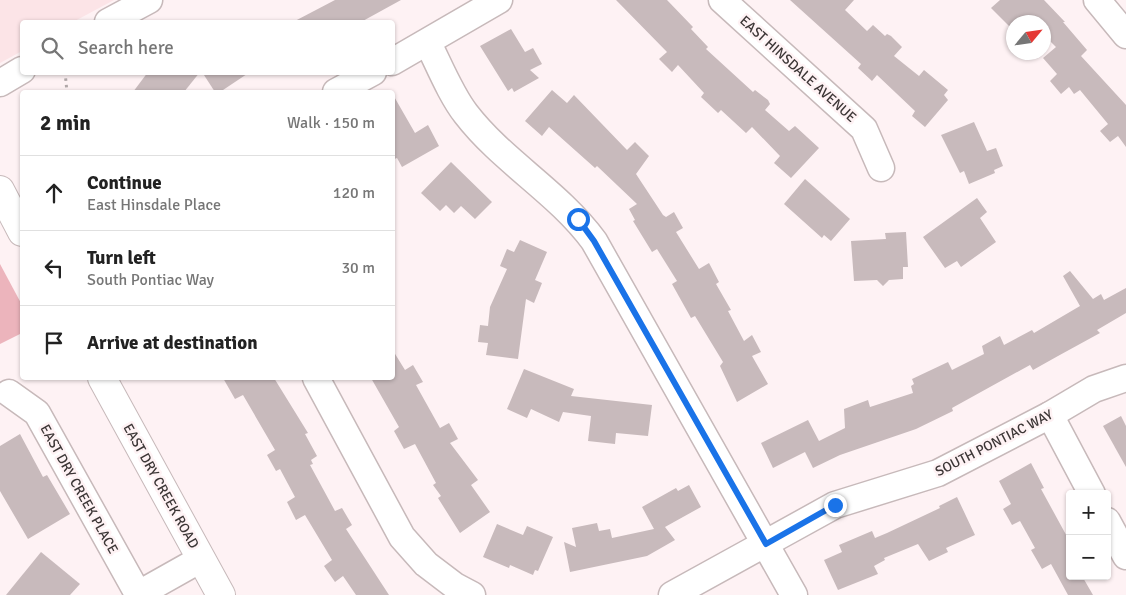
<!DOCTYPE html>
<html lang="en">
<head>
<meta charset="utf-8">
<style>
  :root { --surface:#fff; --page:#f6f6f6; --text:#222; --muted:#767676; --line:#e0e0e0 }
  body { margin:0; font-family:Signika,sans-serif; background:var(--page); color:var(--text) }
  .controls { position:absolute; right:15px; bottom:15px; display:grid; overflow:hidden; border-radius:5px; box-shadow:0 1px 4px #0004 }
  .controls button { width:45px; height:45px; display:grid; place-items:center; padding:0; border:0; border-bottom:1px solid var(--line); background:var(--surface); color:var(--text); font:25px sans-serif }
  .compass { position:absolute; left:1006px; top:15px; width:45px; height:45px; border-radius:50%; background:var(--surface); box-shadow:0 1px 4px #0004; rotate:61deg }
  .stop { position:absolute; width:15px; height:15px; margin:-11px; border:4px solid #1a73e8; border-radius:50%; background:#fff }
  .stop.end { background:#1a73e8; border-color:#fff; box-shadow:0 1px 5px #0008 }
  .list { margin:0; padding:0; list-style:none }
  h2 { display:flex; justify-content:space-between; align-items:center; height:65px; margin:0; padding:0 20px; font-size:21px }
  h2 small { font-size:16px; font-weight:400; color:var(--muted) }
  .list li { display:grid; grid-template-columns:32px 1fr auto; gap:15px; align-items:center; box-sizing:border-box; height:75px; padding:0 20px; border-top:1px solid var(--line) }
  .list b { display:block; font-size:19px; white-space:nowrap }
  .list p { margin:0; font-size:16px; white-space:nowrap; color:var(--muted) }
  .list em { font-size:16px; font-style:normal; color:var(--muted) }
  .icon { flex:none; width:28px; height:28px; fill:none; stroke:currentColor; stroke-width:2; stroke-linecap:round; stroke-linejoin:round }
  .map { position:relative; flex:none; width:1126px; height:595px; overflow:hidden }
  .search { position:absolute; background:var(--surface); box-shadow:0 1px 4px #0004; left:20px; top:20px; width:375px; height:55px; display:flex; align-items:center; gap:12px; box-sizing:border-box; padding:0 18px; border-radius:5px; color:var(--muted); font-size:19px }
  .panel { position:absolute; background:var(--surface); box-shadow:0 1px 4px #0004; left:20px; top:90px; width:375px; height:290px; border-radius:5px }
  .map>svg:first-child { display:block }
</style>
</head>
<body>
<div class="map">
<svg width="1126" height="595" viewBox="0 0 1126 595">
  <rect width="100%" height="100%" fill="#fef2f4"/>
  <path fill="#fce4e7" d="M 0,0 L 114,0 L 73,22 L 22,22 L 22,51 L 0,63 Z"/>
  <path fill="#ecb4bc" d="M 0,264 L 22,305 L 22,333 L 0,344 Z"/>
  <g fill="#c8babc">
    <path d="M 335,0 L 401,0 L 361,22 L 293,22 Z"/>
    <path d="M 616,0 L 667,0 L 693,27 L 691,29 L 708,47 L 706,49 L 753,92 L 755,90 L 768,100 L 770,104 L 765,110 L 789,131 L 795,126 L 819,148 L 791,178 L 774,163 L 780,156 L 752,127 L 746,133 L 721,110 L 718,113 L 701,97 L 704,93 L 678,65 L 672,72 L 659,59 L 667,52 Z"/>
    <path d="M 790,0 L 854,0 L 845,10 L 867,31 L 873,25 L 885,36 L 887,34 L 891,36 L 902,47 L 894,56 L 919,76 L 924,70 L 948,90 L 944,95 L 948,100 L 925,127 L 912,116 L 915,111 L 877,75 L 872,81 L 858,68 L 861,64 Z"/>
    <path d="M 1000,0 L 1044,0 L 1065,22 L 1063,22 L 1087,50 L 1081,56 L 1126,105 L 1126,147 L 1118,136 L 1110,142 L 1100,131 L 1108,124 L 1080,90 L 1074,94 L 1069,87 L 1061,94 L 1050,81 L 1057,74 L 1043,58 L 1056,47 L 1044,35 L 1044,22 L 1014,22 L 1010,27 L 991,8 Z"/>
    <path d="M 511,29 L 525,52 L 533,48 L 542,64 L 530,70 L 539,78 L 514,92 L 512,88 L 508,91 L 480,46 Z"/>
    <path d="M 148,72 L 200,72 L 184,92 L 133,92 Z"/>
    <path d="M 202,72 L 250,72 L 220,92 L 215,92 Z"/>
    <path d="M 552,90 L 567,103 L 574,95 L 627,150 L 635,142 L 649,156 L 636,174 L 663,215 L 666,217 L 674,212 L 683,228 L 676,232 L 699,269 L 709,263 L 719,282 L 716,284 L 731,310 L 728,311 L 744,341 L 752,335 L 761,352 L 752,356 L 768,384 L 737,402 L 720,366 L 723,362 L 695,316 L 691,318 L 672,284 L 677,281 L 657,249 L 652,252 L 633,221 L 635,220 L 629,209 L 637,204 L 597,166 L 595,168 L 549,127 L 542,136 L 525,121 Z"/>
    <path d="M 392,93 L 415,133 L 428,125 L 439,146 L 402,167 L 397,158 L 392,160 Z"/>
    <path d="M 974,122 L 987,151 L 996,148 L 1003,166 L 994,170 L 995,173 L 969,184 L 964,171 L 960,173 L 941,135 Z"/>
    <path d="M 451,162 L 492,202 L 475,219 L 461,206 L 454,213 L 446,205 L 440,211 L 421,193 Z"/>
    <path d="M 805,179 L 850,219 L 831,241 L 824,235 L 822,238 L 784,204 Z"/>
    <path d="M 977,198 L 987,212 L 980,218 L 996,242 L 961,267 L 957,261 L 945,268 L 923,237 Z"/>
    <path d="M 906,232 L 908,267 L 903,267 L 903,279 L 889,280 L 883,286 L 877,280 L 854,281 L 851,241 L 886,239 L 885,233 Z"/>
    <path d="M 520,240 L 547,252 L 535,280 L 542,283 L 534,303 L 526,299 L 518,359 L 486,355 L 488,343 L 478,342 L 480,325 L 488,326 L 490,307 L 507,269 L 500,266 L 507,249 L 514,252 Z"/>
    <path d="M 1070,271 L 1093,299 L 1101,294 L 1104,300 L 1126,288 L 1126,313 L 1097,330 L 1100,333 L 1058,356 L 1033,370 L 1030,365 L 952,408 L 953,411 L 916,429 L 840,455 L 813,468 L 805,452 L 773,468 L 761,443 L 808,420 L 819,441 L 845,428 L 844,409 L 868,400 L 870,407 L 913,393 L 911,386 L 914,384 L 912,379 L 948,362 L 952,370 L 984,354 L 982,346 L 1000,336 L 1004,345 L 1032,330 L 1034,333 L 1080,306 L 1063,276 Z"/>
    <path d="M 392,349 L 405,370 L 413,365 L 423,382 L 416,385 L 440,428 L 449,423 L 458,439 L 450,443 L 478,480 L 471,485 L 490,512 L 460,533 L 438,498 L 441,496 L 433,485 L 436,483 L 415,444 L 404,449 L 394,431 L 399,427 L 371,378 L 392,378 Z"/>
    <path d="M 524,369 L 574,389 L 571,396 L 652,405 L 648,436 L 616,433 L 615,444 L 588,441 L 591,416 L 563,412 L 559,422 L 531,409 L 527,418 L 507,409 Z"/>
    <path d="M 223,378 L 274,378 L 308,433 L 305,434 L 317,456 L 311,460 L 313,464 L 310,465 L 335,511 L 342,508 L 352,525 L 346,529 L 389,595 L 356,595 L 343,576 L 335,582 L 324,566 L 332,560 L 305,515 L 296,520 L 287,502 L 295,497 L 280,469 L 276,471 L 267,455 L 275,450 L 243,395 L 235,399 Z"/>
    <path d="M 1121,416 L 1126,426 L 1126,467 L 1103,426 Z"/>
    <path d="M 20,434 L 43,477 L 47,475 L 70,514 L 28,539 L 0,491 L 0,446 Z"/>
    <path d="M 1031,463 L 1044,488 L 1041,489 L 1070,542 L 1070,576 L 1082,576 L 1093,595 L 1068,595 L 1051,564 L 1042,569 L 1031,550 L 1035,548 L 1020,521 L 1012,525 L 1003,509 L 1011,504 L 999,481 Z"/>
    <path d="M 689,485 L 701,507 L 665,527 L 675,540 L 647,556 L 570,572 L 564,542 L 576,547 L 572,528 L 597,523 L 599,531 L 610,529 L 612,538 L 654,529 L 642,507 L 676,488 L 678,491 Z"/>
    <path d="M 957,497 L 975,535 L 946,548 L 948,552 L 929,561 L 918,544 L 884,558 L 885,560 L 874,566 L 878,574 L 838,590 L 824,560 L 842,552 L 839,545 L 872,531 L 875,538 L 887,533 L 940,508 L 939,506 Z"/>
    <path d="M 497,524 L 523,535 L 527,526 L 553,537 L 538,571 L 535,570 L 533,575 L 510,565 L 509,568 L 483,557 Z"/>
    <path d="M 41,552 L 80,584 L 70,595 L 6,595 Z"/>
  </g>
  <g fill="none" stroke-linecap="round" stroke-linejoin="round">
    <g stroke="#c7b9ba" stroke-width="29">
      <g id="minor">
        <path d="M 722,0 L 864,129 L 881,168"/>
        <path d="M 1097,0 L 1126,35"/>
        <path d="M 108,22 L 149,0"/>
        <path d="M 428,43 C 439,65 451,95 466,114 C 503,162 558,192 594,241 L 794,595"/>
        <path d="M 392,62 L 499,0"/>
        <path d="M 0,83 L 22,70"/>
        <path d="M 336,92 L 373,72"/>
        <path d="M 316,378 L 402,537 L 426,564 L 455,586 L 472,595"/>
        <path d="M 9,393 L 37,413 L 138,594"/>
        <path d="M 1050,415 L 1092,494"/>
        <path d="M 1107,521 L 1126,556"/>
        <path d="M 137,595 L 201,559"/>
        <path d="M 672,595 L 835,505 L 938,473 L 1050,415 L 1094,389 L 1126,378"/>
      </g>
    </g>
    <g stroke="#c7b9ba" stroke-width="30">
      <g id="major">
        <path d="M 0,190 L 22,232"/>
        <path d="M 102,378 L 221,595"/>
      </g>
    </g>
    <path stroke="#b1a8a9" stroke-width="3" stroke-dasharray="2.5 4" stroke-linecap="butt" d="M 65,72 L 67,92"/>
    <use href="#minor" stroke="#fff" stroke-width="26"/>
    <use href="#major" stroke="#fff" stroke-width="28"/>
  </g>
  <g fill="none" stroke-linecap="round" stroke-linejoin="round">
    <path stroke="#1a73e8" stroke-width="6" d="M 578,219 L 594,241 L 766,544 L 835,505"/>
  </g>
  <g text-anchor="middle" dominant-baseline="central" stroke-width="5" stroke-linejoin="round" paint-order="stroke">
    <g font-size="14" fill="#3c3636" stroke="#fef2f4">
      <text transform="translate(798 69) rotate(42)">EAST HINSDALE AVENUE</text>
      <text transform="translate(994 443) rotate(-27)">SOUTH PONTIAC WAY</text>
      <text transform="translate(161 486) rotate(61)">EAST DRY CREEK ROAD</text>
      <text transform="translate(79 489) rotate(61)">EAST DRY CREEK PLACE</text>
    </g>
  </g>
</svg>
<div class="controls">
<button>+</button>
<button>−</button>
</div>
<svg class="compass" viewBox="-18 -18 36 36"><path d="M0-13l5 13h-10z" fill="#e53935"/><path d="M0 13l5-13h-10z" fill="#767676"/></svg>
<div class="stop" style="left:578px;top:219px"></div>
<div class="stop end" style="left:835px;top:505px"></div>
<div class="search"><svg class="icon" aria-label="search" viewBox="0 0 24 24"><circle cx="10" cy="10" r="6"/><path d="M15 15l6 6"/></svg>Search here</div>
<section class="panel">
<h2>2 min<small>Walk · 150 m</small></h2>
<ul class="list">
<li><svg class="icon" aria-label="ahead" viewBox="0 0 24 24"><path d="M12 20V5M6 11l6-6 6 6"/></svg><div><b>Continue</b><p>East Hinsdale Place</p></div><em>120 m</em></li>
<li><svg class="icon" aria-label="left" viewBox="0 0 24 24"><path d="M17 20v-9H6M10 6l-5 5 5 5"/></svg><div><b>Turn left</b><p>South Pontiac Way</p></div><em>30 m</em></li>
<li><svg class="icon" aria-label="arrive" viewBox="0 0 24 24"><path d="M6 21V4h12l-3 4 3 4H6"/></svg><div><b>Arrive at destination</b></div></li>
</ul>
</section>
</div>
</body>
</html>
